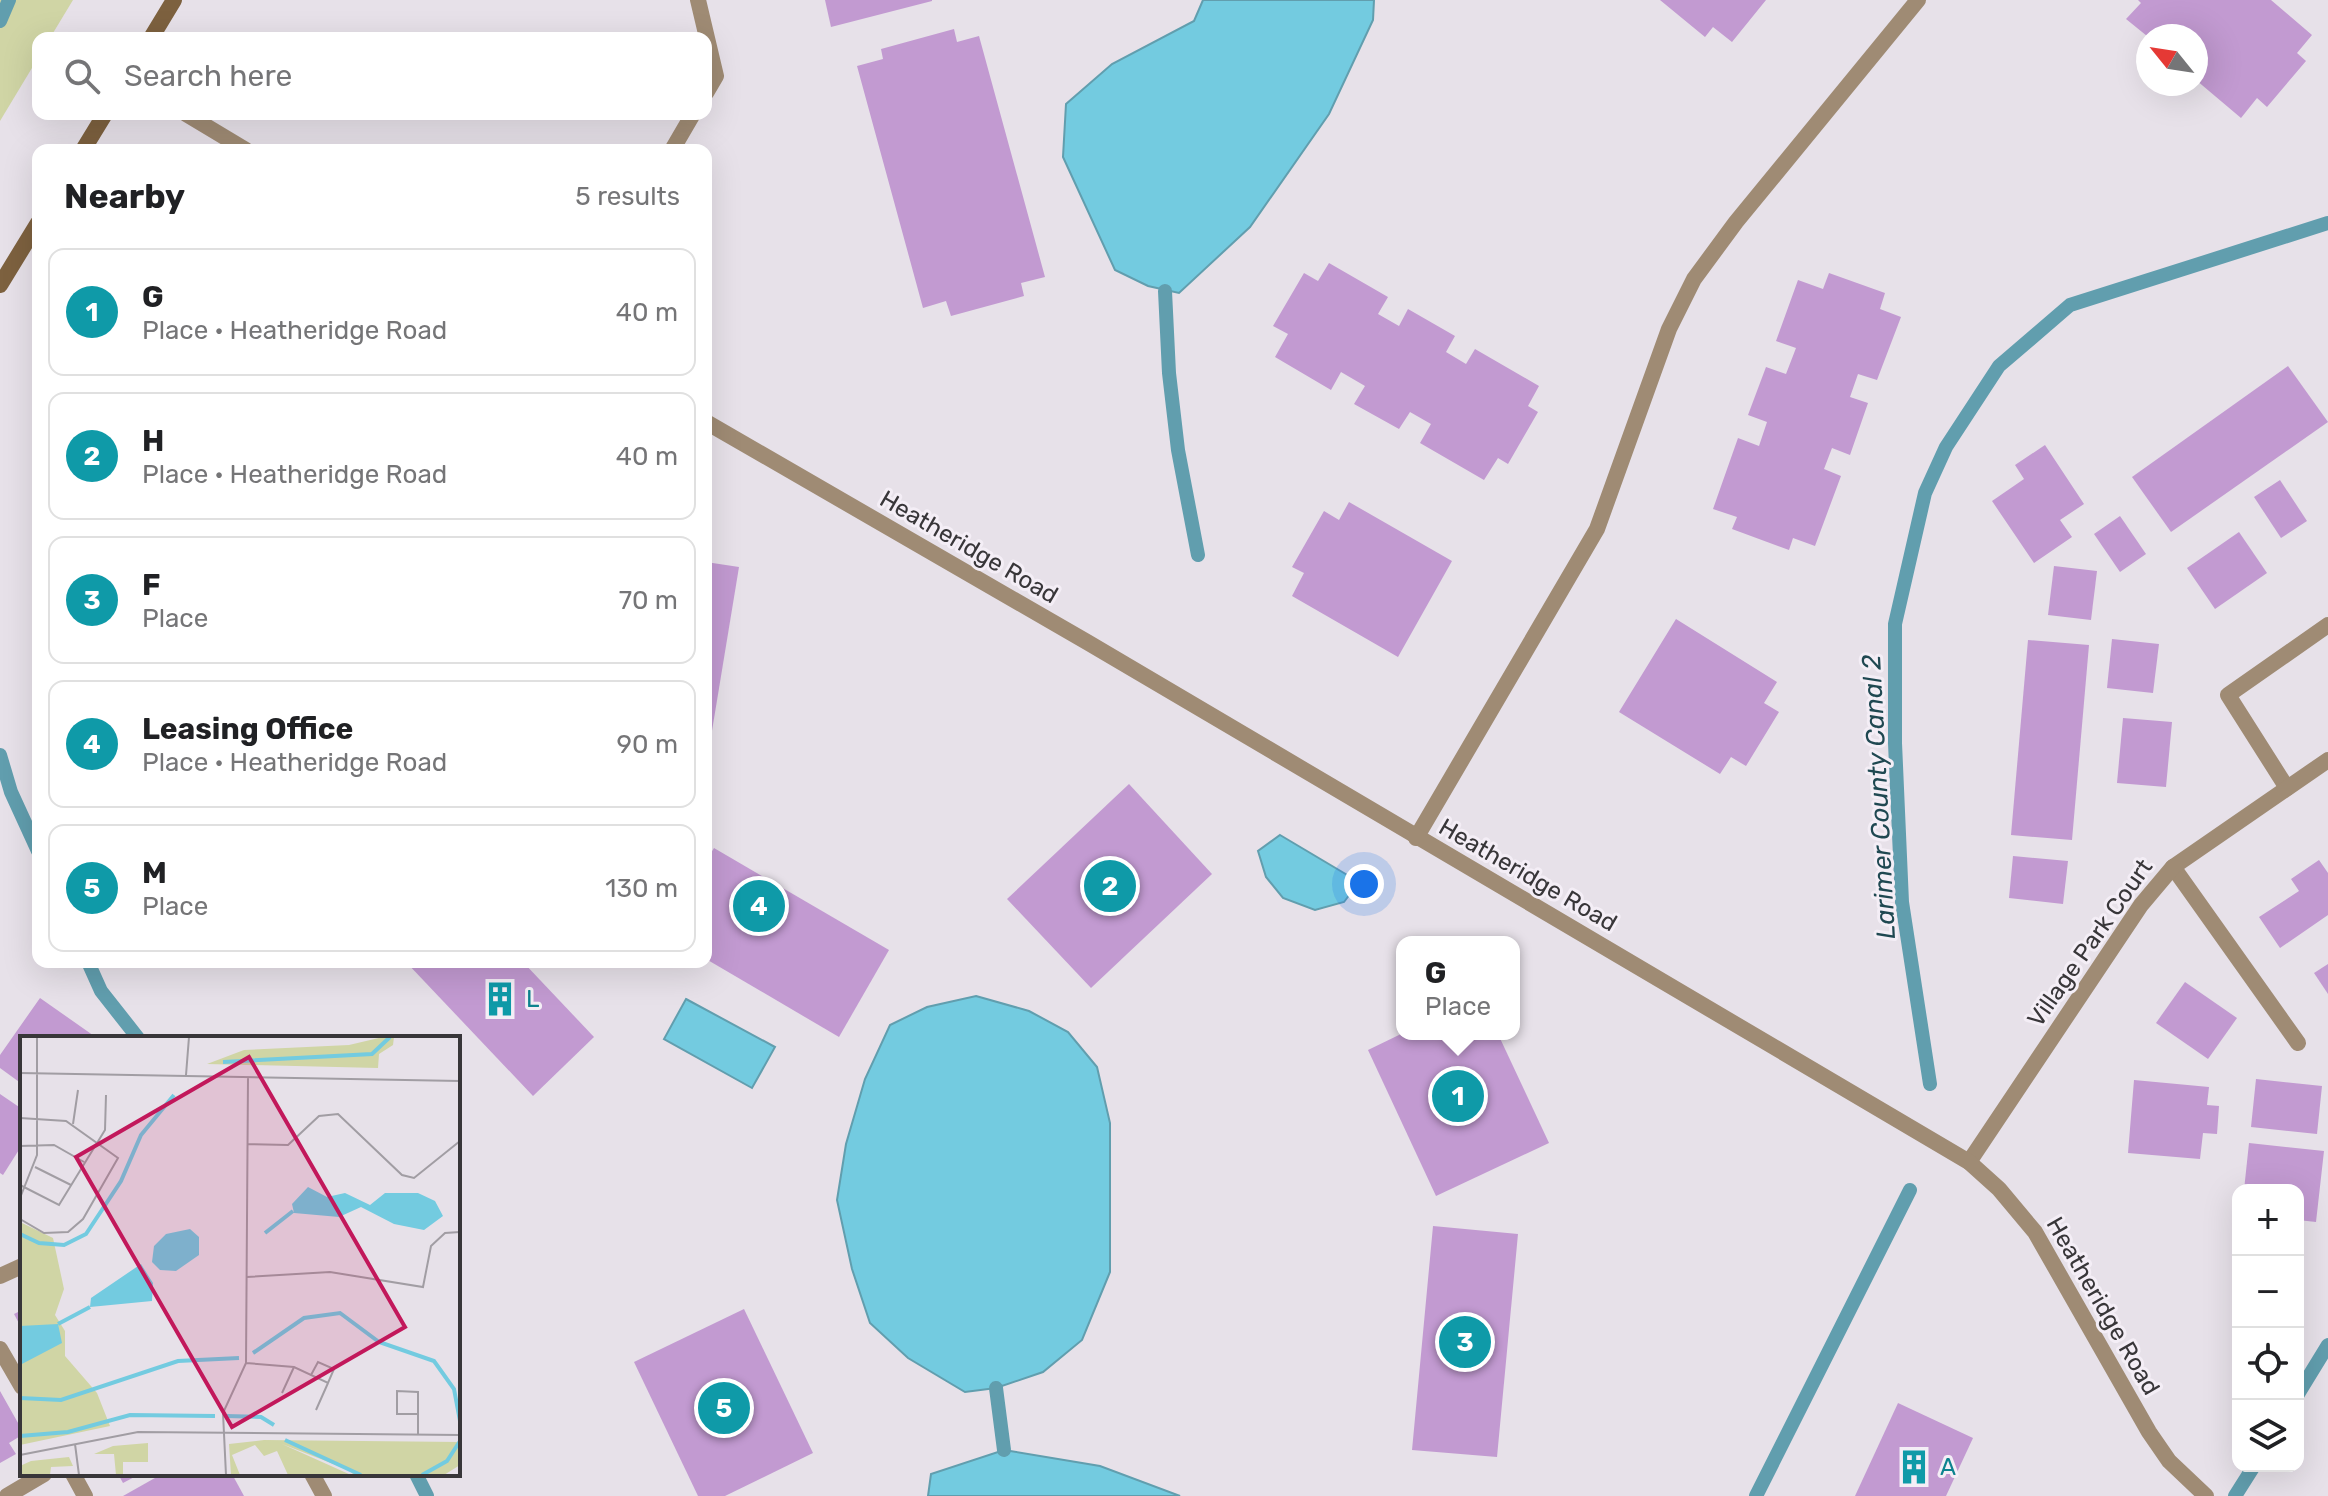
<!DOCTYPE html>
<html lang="en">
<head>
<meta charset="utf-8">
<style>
  :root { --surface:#fff; --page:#f6f6f6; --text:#202124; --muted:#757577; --line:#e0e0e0; --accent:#d93025 }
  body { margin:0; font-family:Rubik,sans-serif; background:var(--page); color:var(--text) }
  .controls { position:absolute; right:24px; bottom:24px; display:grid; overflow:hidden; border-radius:16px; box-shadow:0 8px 32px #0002 }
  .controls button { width:72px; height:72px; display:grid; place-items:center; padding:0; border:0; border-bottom:2px solid var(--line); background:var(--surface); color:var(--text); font:40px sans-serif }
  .compass { position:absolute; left:2136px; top:24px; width:72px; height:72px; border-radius:50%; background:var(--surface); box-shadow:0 8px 32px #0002; rotate:300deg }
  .you { position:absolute; left:1364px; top:884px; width:28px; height:28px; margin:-20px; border:6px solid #fff; border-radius:50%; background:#1a73e8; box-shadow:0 0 0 12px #1a73e833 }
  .badge { display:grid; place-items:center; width:52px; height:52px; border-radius:50%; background:var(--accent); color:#fff; font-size:26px; font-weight:700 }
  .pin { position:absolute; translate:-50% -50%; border:4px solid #fff; box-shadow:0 2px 8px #0006 }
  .popup { position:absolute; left:1396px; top:936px; width:124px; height:104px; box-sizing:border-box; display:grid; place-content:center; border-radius:16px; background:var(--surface); filter:drop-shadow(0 2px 6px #0005); font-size:26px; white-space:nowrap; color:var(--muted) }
  .popup b { font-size:30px; color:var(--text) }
  .popup::after { content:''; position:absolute; left:50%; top:100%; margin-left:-16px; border:16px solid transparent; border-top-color:var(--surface) }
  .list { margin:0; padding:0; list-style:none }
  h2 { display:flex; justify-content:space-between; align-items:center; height:104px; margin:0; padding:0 32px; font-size:34px }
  h2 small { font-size:26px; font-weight:400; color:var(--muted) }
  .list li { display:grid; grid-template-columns:52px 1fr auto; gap:24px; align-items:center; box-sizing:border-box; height:128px; margin:0 16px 16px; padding:0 16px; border:2px solid var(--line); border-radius:16px }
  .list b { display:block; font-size:30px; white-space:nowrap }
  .list p { margin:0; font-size:26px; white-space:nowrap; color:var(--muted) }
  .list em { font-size:26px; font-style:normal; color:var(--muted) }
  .icon { flex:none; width:44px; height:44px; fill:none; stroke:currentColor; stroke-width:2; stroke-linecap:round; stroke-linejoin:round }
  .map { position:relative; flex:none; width:2328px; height:1496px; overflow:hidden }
  .search { position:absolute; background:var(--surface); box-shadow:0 8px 32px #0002; left:32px; top:32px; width:680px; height:88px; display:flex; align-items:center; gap:20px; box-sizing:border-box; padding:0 28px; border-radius:16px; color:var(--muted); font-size:30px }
  .panel { position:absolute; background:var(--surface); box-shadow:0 8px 32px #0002; left:32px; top:144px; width:680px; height:824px; border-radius:16px }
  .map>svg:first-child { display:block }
</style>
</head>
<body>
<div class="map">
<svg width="2328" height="1496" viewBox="0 0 2328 1496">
  <rect width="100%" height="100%" fill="#e7e1e9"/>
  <path fill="#d0d5a5" d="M 0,0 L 73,0 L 50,38 L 38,38 L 38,58 L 0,121 Z"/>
  <g fill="#73cbe0" stroke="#619eae" stroke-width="2">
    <path d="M 1203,0 L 1374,0 L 1373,20 L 1329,114 L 1250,227 L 1179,293 L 1148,286 L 1115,270 L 1063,157 L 1066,104 L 1112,64 L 1194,21 Z"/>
    <path d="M 1280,835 L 1359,882 L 1344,902 L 1315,910 L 1283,898 L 1266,877 L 1258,851 Z"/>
    <path d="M 976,996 L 1029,1011 L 1068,1032 L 1097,1067 L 1110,1123 L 1110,1272 L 1082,1340 L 1043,1372 L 996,1388 L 965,1392 L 908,1358 L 870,1323 L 852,1269 L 837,1200 L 846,1144 L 865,1079 L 890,1025 L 927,1007 Z"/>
    <path d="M 686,999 L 775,1047 L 752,1088 L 664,1039 Z"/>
    <path d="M 1004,1450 L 1100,1466 L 1180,1496 L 928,1496 L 931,1474 Z"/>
  </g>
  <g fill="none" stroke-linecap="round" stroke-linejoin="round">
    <g stroke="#619eae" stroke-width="14">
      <path d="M 0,21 L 9,0"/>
      <path d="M 1165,291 L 1169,373 L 1178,450 L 1198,555"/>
      <path d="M 0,755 L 11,792 L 38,851"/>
      <path d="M 88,962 L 101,991 L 138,1038"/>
      <path d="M 1930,1084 L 1902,902 L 1895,743 L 1895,624 L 1925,493 L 1946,447 L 1999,366 L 2070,305 L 2328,223"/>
      <path d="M 996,1388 L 1004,1450"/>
      <path d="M 2298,1394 L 2328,1345"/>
      <path d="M 416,1474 L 427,1496"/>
      <path d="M 1756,1496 L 1910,1190"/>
      <path d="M 2235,1496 L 2254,1466"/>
    </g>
  </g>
  <g fill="#c29ad1">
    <path d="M 825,0 L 932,0 L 932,1 L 831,27 Z"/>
    <path d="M 1660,0 L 1766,0 L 1732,42 L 1713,27 L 1705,37 Z"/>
    <path d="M 2138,0 L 2271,0 L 2312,35 L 2297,53 L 2306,61 L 2267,107 L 2257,98 L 2241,118 L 2196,80 L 2196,56 L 2198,53 L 2196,51 L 2196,36 L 2147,36 L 2126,19 L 2141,3 Z"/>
    <path d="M 954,29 L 957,42 L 979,36 L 1045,277 L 1021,283 L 1024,296 L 951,316 L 946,301 L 923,308 L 857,66 L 883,59 L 881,49 Z"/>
    <path d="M 1329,263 L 1388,297 L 1378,314 L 1399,326 L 1408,309 L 1455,336 L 1446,352 L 1466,364 L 1475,349 L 1539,386 L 1528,406 L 1538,412 L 1508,464 L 1498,458 L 1484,480 L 1420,443 L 1431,424 L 1410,412 L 1399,429 L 1354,404 L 1365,386 L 1341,372 L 1331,390 L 1275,357 L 1288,334 L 1273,326 L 1304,273 L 1318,281 Z"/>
    <path d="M 1829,273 L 1885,293 L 1880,309 L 1901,317 L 1877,380 L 1858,374 L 1850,397 L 1868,403 L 1850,455 L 1832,448 L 1824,469 L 1841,476 L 1815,546 L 1793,538 L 1789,550 L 1732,529 L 1737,517 L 1713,509 L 1738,438 L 1759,446 L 1767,422 L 1748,415 L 1766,367 L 1786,374 L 1796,348 L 1776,341 L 1798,280 L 1823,289 Z"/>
    <path d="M 2288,366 L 2328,422 L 2171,532 L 2132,477 Z"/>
    <path d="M 2045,445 L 2084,504 L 2060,520 L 2072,537 L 2034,563 L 1992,501 L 2024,479 L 2015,465 Z"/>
    <path d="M 2280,480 L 2307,521 L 2281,538 L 2254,497 Z"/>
    <path d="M 1349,502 L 1452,561 L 1398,657 L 1292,596 L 1304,573 L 1292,567 L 1324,511 L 1339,520 Z"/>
    <path d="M 2120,516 L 2146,554 L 2120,572 L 2094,534 Z"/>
    <path d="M 2239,532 L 2267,573 L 2215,609 L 2187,568 Z"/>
    <path d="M 706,562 L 739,567 L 708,755 L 706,755 Z"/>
    <path d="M 2054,566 L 2097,571 L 2091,620 L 2048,615 Z"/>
    <path d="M 1676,619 L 1777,682 L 1764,703 L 1779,712 L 1746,766 L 1731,757 L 1720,774 L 1619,712 Z"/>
    <path d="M 2112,639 L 2159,644 L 2153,693 L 2107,688 Z"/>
    <path d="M 2028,640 L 2089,645 L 2072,840 L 2011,835 Z"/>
    <path d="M 2123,718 L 2172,722 L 2166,787 L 2117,783 Z"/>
    <path d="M 1129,784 L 1212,874 L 1091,988 L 1007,899 Z"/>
    <path d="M 714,848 L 889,950 L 839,1037 L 706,959 L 706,861 Z"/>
    <path d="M 2013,856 L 2068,861 L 2063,904 L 2009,898 Z"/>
    <path d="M 2319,860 L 2328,873 L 2328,915 L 2280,948 L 2259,917 L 2299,891 L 2291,879 Z"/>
    <path d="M 406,962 L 523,962 L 594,1037 L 533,1096 Z"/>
    <path d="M 2328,964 L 2328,994 L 2314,973 Z"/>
    <path d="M 2185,982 L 2237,1018 L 2208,1059 L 2156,1023 Z"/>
    <path d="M 40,998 L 97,1038 L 22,1038 L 22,1084 L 0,1068 L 0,1055 Z"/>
    <path d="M 1401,1034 L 1498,1034 L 1549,1143 L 1436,1196 L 1368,1050 Z"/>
    <path d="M 2256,1079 L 2322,1086 L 2317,1134 L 2251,1127 Z"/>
    <path d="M 2134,1080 L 2209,1087 L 2207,1105 L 2219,1106 L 2217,1134 L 2203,1133 L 2200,1159 L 2128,1153 Z"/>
    <path d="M 0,1094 L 22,1109 L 22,1145 L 3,1175 L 0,1173 Z"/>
    <path d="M 2249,1143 L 2324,1151 L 2316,1222 L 2298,1220 L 2298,1190 L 2244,1190 Z"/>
    <path d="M 1433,1226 L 1518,1234 L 1497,1457 L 1412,1450 Z"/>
    <path d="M 744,1309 L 813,1453 L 725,1496 L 698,1496 L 634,1362 Z"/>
    <path d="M 22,1310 L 22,1329 L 14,1314 Z"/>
    <path d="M 0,1391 L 22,1430 L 22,1435 L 9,1443 L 16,1454 L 0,1463 Z"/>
    <path d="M 1898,1403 L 1973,1438 L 1946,1496 L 1855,1496 Z"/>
    <path d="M 118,1474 L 140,1474 L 123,1483 Z"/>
    <path d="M 162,1474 L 232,1474 L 244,1496 L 123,1496 Z"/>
  </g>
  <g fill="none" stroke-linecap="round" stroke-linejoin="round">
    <g stroke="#9f8b74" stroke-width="16">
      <path d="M 698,0 L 716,76 L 706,93"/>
      <path d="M 672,150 L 693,114"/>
      <path d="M 2287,788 L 2228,695 L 2328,625"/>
      <path d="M 1416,838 L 1597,529 L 1669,329 L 1694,279 L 1736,222 L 1918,0"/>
      <path d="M 2173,867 L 2298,1043"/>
      <path d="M 1969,1162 L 2141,905 L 2173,867 L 2328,760"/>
      <path d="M 0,1349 L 22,1387"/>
      <path d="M 73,1474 L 85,1496"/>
      <path d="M 7,1496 L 44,1474"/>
    </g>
    <g stroke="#9f8b74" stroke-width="16">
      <path d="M 186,114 L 246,150"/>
      <path d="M 706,422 L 1087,642 L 1969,1162 L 1999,1189 L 2035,1232 L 2149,1432 L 2169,1461 L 2206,1496"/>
      <path d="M 0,1276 L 22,1266"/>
      <path d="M 312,1474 L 324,1496"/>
    </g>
    <g stroke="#7d613f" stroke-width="16">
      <path d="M 151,38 L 174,0"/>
      <path d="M 83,150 L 105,114"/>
      <path d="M 0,285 L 38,223"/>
    </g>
  </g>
  <defs>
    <g id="building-bare" transform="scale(2.76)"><path d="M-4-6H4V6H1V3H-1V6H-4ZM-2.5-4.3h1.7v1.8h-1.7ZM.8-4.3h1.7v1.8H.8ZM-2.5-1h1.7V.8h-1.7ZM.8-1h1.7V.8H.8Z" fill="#0f9aa8" stroke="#f4eef6" stroke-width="2.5" paint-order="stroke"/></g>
  </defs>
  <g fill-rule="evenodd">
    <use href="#building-bare" x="500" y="999"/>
    <use href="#building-bare" x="1914" y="1467"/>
  </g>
  <g text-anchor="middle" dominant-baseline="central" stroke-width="6" stroke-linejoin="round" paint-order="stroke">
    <g font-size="24" fill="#383639" stroke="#f4eef6">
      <text transform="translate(969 547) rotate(30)">Heatheridge Road</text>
      <text transform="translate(1528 875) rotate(30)">Heatheridge Road</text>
      <text transform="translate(2090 943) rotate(-55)">Village Park Court</text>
      <text transform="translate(2103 1306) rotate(60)">Heatheridge Road</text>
    </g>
    <g font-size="24" fill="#0d838f" stroke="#f4eef6" text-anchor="start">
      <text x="526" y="999">L</text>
      <text x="1940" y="1467">A</text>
    </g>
    <g font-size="26" font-style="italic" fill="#1f4851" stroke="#f4eef6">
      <text transform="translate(1879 797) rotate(-93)">Larimer County Canal 2</text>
    </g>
  </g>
  <g transform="translate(20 1036)">
    <rect width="440" height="440" fill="#e7e1e9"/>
    <path d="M 363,1 L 374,1 L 373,9 L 359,18 L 358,32 L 187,28 L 224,14 L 329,9 ZM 0,186 L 33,202 L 44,253 L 35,279 L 45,295 L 45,320 L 77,357 L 90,390 L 0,409 ZM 244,404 L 440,406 L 440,429 L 424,439 L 334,439 L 329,434 L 262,408 L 331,439 L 268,439 L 257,415 L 244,420 L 235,409 L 212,419 L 220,439 L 211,439 L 209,408 ZM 128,407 L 128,426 L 103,426 L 103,439 L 96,439 L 94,418 L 74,418 L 93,410 ZM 49,421 L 53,430 L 31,431 L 30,439 L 0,439 L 0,430 L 11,425 Z" fill="#d0d5a5"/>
    <path d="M 288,151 L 307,161 L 325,157 L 350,169 L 365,157 L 398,157 L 415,165 L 423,180 L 404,194 L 374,188 L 341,171 L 319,181 L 274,177 L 272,168 ZM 170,193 L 179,201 L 179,219 L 156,235 L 140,234 L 132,226 L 134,210 L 146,198 ZM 121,228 L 133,247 L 132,265 L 70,271 L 71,262 ZM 38,288 L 42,307 L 0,329 L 0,290 Z" fill="#73cbe0"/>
    <path fill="none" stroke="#73cbe0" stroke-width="4" d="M 203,26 L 352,18 L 370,1M 245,197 L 273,175M 0,198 L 19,207 L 44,209 L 66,198 L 101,145 L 121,99 L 154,59M 38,288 L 70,271M 233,317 L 284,282 L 320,277 L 359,306 L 414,325 L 434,353 L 440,385M 0,362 L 41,364 L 158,325 L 219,322M 206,380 L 241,381 L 254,389M 0,400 L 48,396 L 110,379 L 195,380M 265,404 L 341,439M 402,439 L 427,425 L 440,405"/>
    <path fill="none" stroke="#a19da3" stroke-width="2" d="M 0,37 L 440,45M 166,39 L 169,1M 0,82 L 46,85 L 98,122 L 63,183 L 48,196 L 24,197 L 0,183M 53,88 L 58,54M 227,108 L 268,109 L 299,80 L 318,78 L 382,139 L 394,142 L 440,105M 0,110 L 34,109 L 64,126M 15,131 L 51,149M 0,149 L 39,169 L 85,94 L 86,59M 0,162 L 17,119 L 17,1M 227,241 L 310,236 L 403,251 L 411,210 L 425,197 L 440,196M 226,327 L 274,331 L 308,347 L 314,333 L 298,326 L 291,339M 262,357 L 274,331M 296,374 L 308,347M 398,378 L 377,378 L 377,355 L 398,356 L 398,398M 55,408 L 59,439M 0,419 L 118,396 L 440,399M 206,439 L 203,377 L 226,327 L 228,41"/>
    <path fill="#c2185b" fill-opacity="0.15" stroke="#c2185b" stroke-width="4" d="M 229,21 L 385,291 L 212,391 L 56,121 Z"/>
    <rect width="440" height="440" fill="none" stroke="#383639" stroke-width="4"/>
  </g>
</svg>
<div class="controls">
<button>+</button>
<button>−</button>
<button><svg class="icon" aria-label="locate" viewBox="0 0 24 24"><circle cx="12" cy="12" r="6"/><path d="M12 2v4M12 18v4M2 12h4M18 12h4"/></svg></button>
<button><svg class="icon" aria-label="layers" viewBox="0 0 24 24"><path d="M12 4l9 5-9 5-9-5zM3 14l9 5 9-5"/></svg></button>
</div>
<svg class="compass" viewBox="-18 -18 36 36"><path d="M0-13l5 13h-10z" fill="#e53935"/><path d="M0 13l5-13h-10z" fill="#757577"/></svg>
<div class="you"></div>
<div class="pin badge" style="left:1458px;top:1096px;background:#0f9aa8">1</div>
<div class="popup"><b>G</b>Place</div>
<div class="pin badge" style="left:1110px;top:886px;background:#0f9aa8">2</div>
<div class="pin badge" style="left:1465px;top:1342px;background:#0f9aa8">3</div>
<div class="pin badge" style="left:759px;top:906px;background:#0f9aa8">4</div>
<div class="pin badge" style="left:724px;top:1408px;background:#0f9aa8">5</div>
<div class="search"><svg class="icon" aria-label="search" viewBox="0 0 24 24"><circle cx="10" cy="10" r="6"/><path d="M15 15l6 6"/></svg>Search here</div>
<section class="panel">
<h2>Nearby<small>5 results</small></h2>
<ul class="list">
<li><span class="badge" style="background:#0f9aa8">1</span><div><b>G</b><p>Place · Heatheridge Road</p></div><em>40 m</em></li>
<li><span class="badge" style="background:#0f9aa8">2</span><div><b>H</b><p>Place · Heatheridge Road</p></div><em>40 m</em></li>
<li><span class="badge" style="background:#0f9aa8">3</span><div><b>F</b><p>Place</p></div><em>70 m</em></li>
<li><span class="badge" style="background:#0f9aa8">4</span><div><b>Leasing Office</b><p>Place · Heatheridge Road</p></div><em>90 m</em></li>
<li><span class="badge" style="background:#0f9aa8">5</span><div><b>M</b><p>Place</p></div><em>130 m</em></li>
</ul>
</section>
</div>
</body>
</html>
